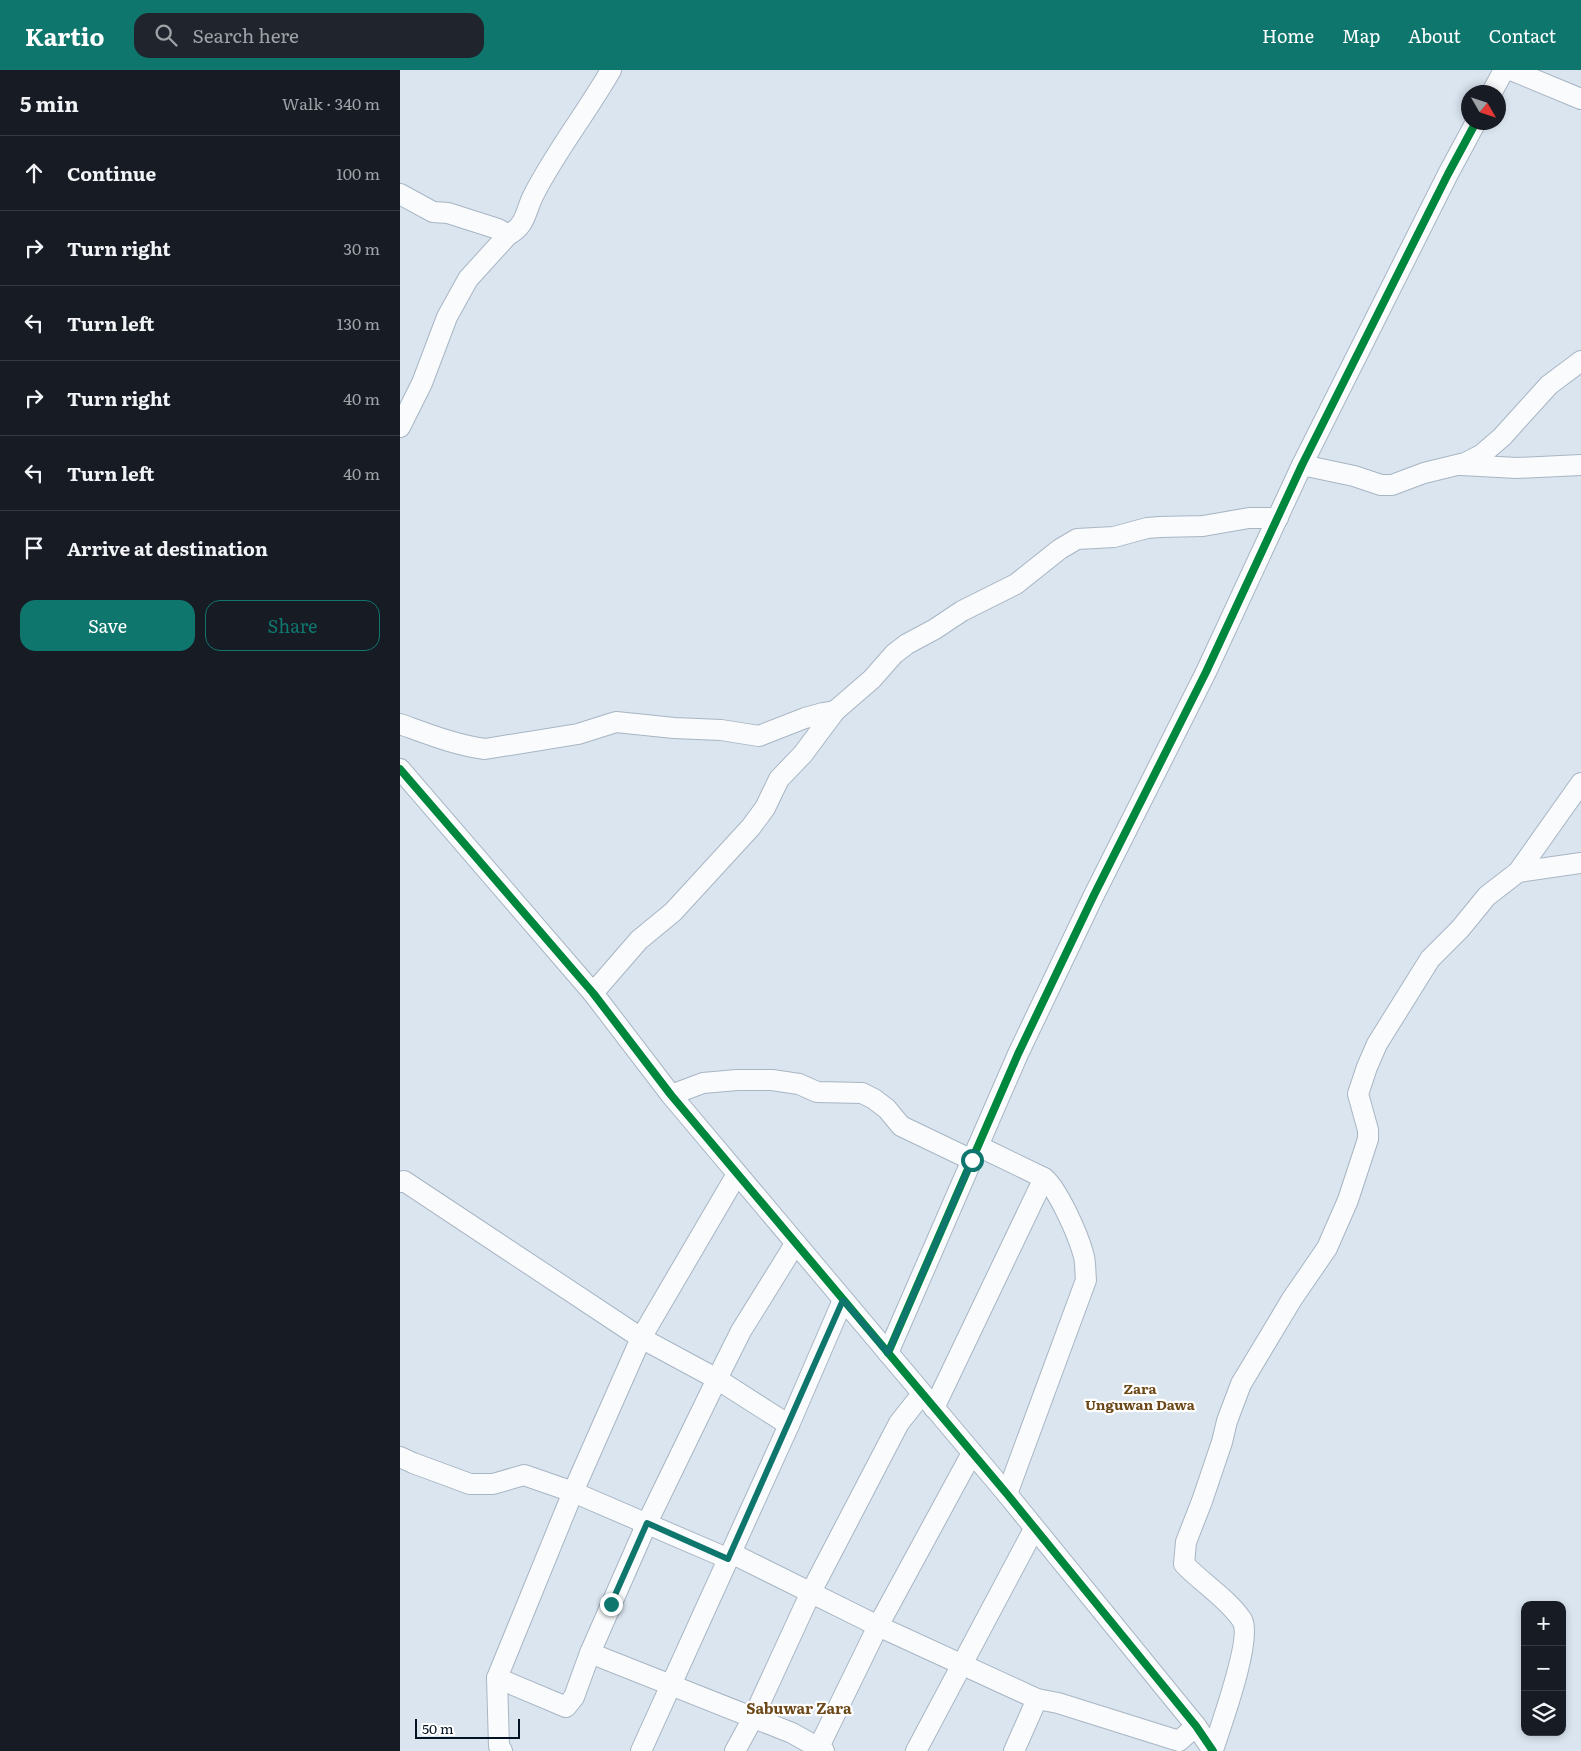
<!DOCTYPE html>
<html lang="en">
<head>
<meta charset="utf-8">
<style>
  :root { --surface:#171b24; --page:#20242c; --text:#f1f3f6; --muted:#9ea1a6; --line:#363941; --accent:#0f766e }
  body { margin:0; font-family:Literata,serif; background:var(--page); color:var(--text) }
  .controls { position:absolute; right:15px; bottom:15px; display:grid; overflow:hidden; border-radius:10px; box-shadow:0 2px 8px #0003 }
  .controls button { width:45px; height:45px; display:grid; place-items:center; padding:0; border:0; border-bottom:1px solid var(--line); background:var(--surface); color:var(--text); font:25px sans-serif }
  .compass { position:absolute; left:1061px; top:15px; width:45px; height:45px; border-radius:50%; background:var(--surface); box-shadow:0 2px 8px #0003; rotate:129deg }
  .scale { position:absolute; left:15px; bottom:12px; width:105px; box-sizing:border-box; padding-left:5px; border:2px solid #031324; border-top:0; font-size:14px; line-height:18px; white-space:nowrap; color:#031324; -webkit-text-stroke:4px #fff; paint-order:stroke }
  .stop { position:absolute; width:15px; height:15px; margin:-11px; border:4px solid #0f766e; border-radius:50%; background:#fff }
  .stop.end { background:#0f766e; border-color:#fff; box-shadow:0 1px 5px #0008 }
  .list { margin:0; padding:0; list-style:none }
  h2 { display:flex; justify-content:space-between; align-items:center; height:65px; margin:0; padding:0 20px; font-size:21px }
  h2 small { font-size:16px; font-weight:400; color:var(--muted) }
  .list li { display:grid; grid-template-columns:32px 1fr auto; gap:15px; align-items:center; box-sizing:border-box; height:75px; padding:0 20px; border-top:1px solid var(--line) }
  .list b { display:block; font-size:19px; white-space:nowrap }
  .list em { font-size:16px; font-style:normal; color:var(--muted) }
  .actions { display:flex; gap:10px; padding:15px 20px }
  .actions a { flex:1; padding:11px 0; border:1px solid var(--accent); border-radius:15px; text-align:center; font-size:18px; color:var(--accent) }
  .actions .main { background:var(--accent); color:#fff }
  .icon { flex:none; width:28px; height:28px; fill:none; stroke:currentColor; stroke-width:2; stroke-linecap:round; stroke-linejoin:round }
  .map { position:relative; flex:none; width:1181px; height:1681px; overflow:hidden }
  header { display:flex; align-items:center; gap:30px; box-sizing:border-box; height:70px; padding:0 25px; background:var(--accent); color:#fff }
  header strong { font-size:24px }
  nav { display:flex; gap:28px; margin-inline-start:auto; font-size:18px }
  .search { width:350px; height:45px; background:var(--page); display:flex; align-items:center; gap:12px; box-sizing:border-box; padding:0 18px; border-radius:15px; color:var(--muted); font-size:19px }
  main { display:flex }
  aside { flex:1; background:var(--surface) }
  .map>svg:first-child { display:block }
</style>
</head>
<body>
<header>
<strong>Kartio</strong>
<div class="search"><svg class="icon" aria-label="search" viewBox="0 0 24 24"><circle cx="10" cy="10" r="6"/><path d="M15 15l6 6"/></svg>Search here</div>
<nav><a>Home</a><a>Map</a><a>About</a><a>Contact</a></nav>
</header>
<main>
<aside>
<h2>5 min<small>Walk · 340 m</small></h2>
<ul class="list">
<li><svg class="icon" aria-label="ahead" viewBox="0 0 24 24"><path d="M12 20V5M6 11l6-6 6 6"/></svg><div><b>Continue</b></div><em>100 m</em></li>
<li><svg class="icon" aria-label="right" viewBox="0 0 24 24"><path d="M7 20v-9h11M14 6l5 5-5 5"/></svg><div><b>Turn right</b></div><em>30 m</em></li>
<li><svg class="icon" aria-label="left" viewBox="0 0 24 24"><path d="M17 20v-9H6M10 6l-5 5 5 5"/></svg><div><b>Turn left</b></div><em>130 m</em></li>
<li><svg class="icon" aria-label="right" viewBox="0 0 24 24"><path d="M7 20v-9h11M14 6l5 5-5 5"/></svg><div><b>Turn right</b></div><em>40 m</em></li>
<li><svg class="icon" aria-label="left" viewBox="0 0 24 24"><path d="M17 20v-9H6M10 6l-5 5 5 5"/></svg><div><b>Turn left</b></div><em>40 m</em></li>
<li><svg class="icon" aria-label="arrive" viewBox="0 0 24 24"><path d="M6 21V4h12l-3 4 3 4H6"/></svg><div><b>Arrive at destination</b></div></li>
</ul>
<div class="actions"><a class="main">Save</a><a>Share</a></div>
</aside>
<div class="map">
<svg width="1181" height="1681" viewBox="0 0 1181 1681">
  <rect width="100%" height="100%" fill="#dae5f0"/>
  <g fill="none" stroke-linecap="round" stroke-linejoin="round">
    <g stroke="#a8b5c3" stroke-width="22">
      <g id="minor">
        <path d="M 1111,0 L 1181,29"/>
        <path d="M 1092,22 L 1104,0"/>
        <path d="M 0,124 L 33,142 L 48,143 L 98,159 L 108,165"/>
        <path d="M 0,357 L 22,313 L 47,247 L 68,209 L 108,165 C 127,155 125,141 134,124 C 156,81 187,42 211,0"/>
        <path d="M 902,395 L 954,406 L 981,415 L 992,415 L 1024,403 L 1065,393 L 1081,385 L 1102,367 L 1149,315 L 1181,291"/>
        <path d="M 1061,395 L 1117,398 L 1181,395"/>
        <path d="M 0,654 C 28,664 55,675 85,679 L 178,664 L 216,652 L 274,658 L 321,660 L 359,666 L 405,648 L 423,643 L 435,641"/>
        <path d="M 0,699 L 193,923 L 271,1025 L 607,1424 L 796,1656 L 813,1681"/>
        <path d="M 1118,802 L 1181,793"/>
        <path d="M 193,923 L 239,870 L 273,842 L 351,757 L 365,738 L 379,709 L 403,684 L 435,641 L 472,609 L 494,584 L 507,574 L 535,559 L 562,541 L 616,514 L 660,479 L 677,469 L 714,467 L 747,458 L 760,457 L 803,456 L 849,448 L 878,448"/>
        <path d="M 271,1025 L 303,1013 L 337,1010 L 372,1010 L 399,1014 L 417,1022 L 462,1023 L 474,1029 L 487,1039 L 501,1056 L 572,1090"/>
        <path d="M 578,1076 L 644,1108 C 658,1119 678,1165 683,1183 C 686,1191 685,1202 686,1210 L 607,1424"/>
        <path d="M 0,1112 L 4,1111 L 241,1268 L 317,1309 L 389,1355"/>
        <path d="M 488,1283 L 618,984 L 694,825 L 806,602 L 902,395 L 1048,104 L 1076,52"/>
        <path d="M 534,1338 L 644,1108"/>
        <path d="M 0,1387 L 13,1393 L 70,1414 L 93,1414 L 124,1405 L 173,1422 L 329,1489"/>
        <path d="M 331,1483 L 478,1556 L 637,1629 L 658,1633 L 779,1671 L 796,1656"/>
        <path d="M 190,1583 L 392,1663 L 424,1681"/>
        <path d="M 97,1608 L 166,1637 L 174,1627 L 190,1583 L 247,1453 L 317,1309 L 341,1261 L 395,1174"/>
        <path d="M 813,1680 C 820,1658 853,1568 842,1550 C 827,1528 802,1513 784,1494 L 786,1472 L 802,1431 L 822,1372 L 827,1351 L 841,1314 L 892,1229 L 927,1178 L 948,1130 L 968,1069 L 968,1060 L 958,1024 L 967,997 L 977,974 L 1030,889 L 1060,859 L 1087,826 L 1118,802 L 1181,713"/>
        <path d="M 102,1681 L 99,1676 L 97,1608 L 173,1422 L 241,1268 L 337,1104"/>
        <path d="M 241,1681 L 389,1355 L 443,1230"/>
        <path d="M 335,1681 L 353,1648 L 411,1522 L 499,1353 L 522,1324"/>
        <path d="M 417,1681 L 478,1556 L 572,1383"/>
        <path d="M 516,1681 L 634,1459"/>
        <path d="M 614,1681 L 637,1629"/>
      </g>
    </g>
    <use href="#minor" stroke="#f9fbfd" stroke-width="20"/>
    <g stroke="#fff" stroke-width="11">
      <g id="cycleway">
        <path d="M 0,699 L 193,923 L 271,1025 L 607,1424 L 796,1656 L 813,1681"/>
        <path d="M 488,1283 L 618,984 L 694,825 L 806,602 L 902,395 L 1048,104 L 1076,52"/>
      </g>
    </g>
    <use href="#cycleway" stroke="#00873e" stroke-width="8"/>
  </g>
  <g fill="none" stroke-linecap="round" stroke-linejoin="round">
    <path stroke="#0f766e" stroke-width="6" d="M 211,1534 L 247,1453 L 328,1489 L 443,1230 L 488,1283 L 572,1090"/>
  </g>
  <g text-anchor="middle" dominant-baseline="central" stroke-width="4.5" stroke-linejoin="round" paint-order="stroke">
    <g font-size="14" font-weight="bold" fill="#6c4717" stroke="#fff">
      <text x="740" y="1318">Zara<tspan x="740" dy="16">Unguwan Dawa</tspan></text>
    </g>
    <g font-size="15" font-weight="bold" fill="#6c4717" stroke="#fff">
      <text x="399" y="1637">Sabuwar Zara</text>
    </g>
  </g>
</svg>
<div class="controls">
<button>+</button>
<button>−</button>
<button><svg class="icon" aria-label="layers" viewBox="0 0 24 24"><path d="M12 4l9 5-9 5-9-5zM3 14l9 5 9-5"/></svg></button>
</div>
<svg class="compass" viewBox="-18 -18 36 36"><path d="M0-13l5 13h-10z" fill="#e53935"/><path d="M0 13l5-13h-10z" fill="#9ea1a6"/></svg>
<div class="scale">50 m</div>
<div class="stop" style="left:572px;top:1090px"></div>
<div class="stop end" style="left:211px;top:1534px"></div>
</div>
</main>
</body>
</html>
